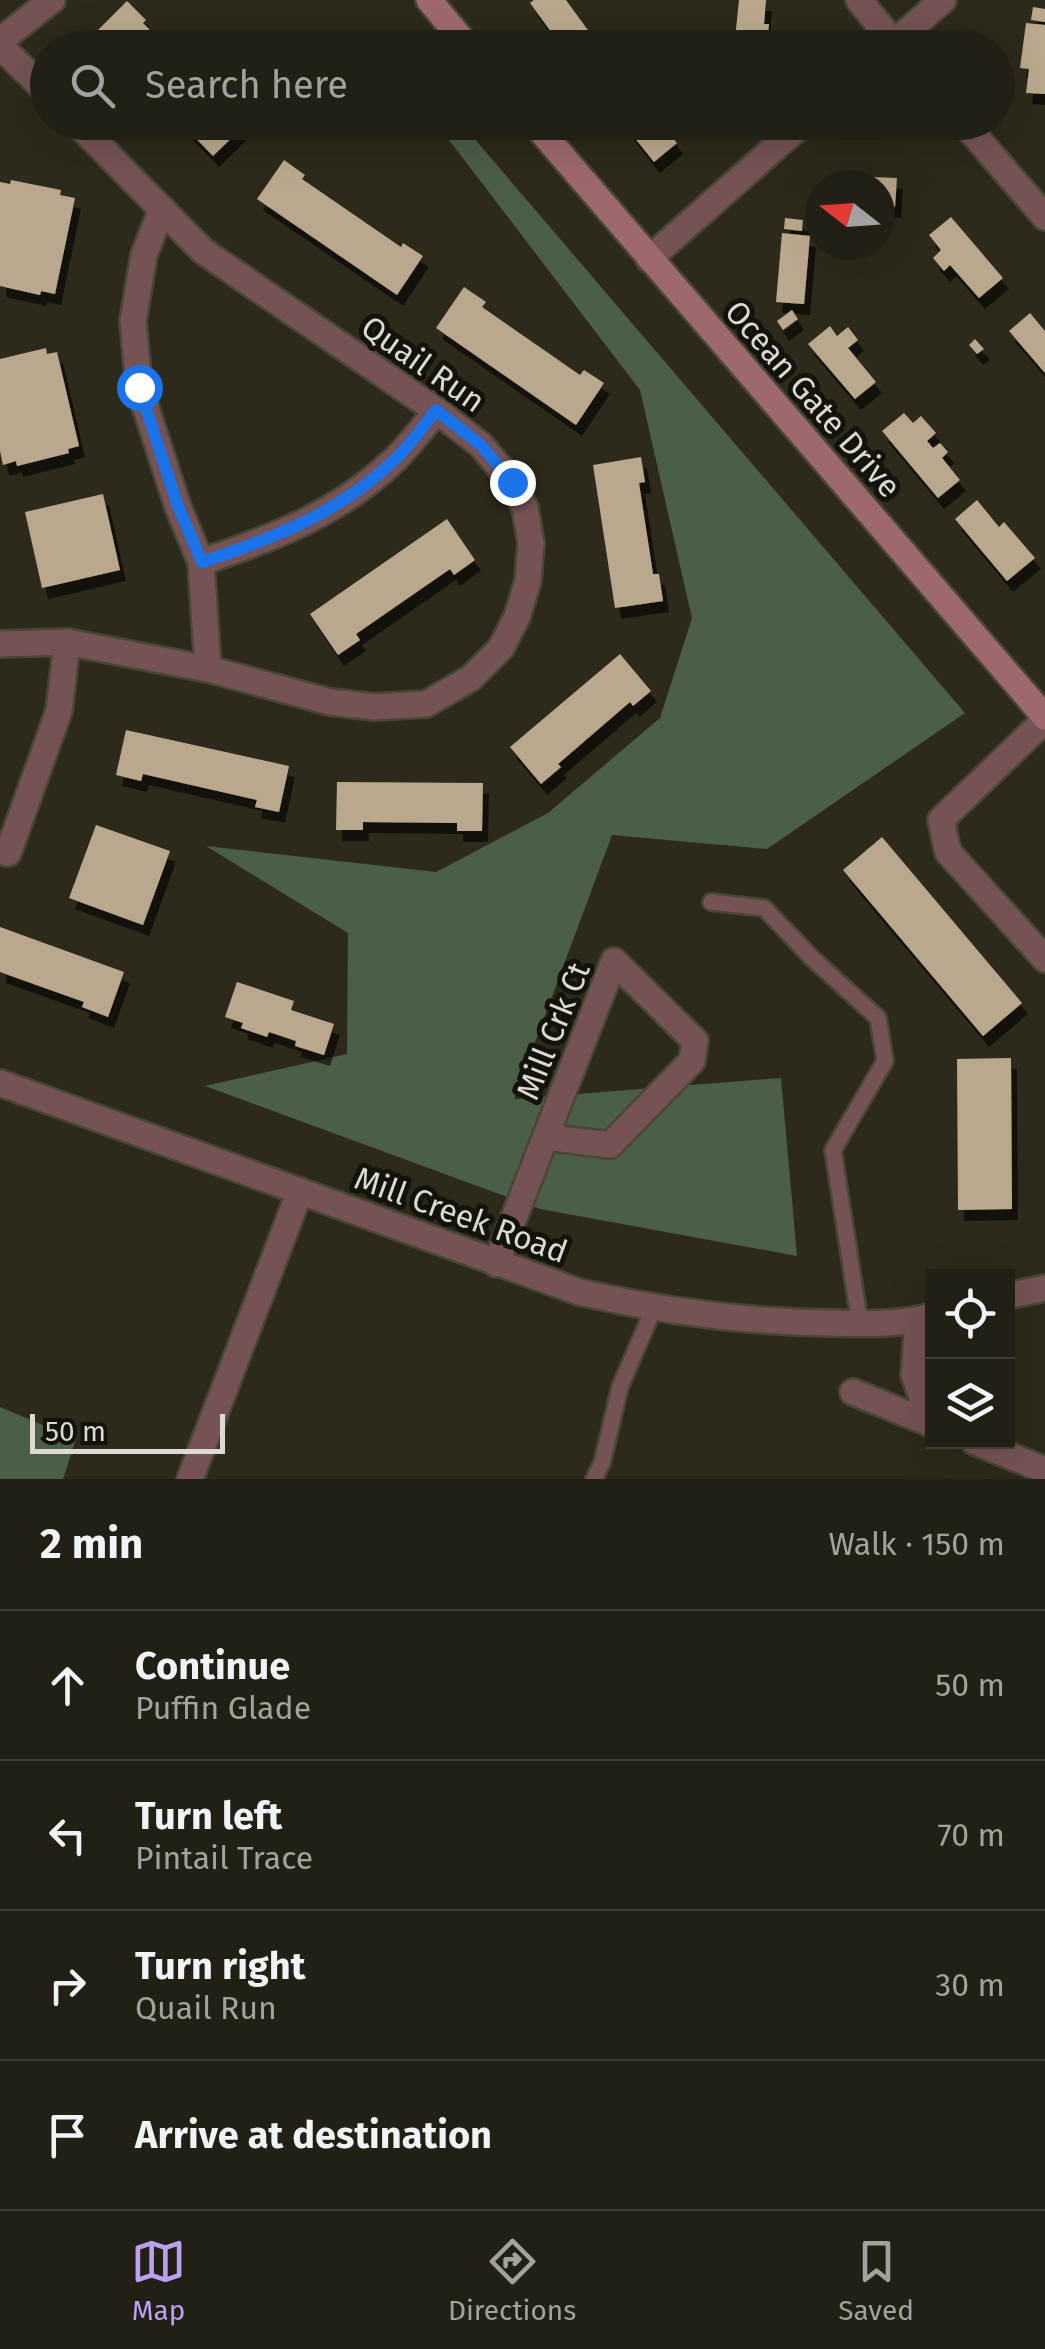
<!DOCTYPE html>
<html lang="en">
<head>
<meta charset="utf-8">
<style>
  :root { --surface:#222014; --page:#2e2d22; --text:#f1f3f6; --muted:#a2a3a0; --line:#3f3e34; --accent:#bca0f2 }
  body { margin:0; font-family:"Fira Sans",sans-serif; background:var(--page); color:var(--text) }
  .controls { position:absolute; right:30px; bottom:30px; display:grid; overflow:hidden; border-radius:0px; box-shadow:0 10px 40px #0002 }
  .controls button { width:90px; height:90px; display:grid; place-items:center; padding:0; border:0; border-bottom:2px solid var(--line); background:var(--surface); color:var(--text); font:50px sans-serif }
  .compass { position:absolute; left:805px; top:170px; width:90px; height:90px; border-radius:50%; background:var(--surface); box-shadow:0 10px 40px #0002; rotate:287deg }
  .scale { position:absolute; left:30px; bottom:25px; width:195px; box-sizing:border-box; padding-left:10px; border:5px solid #dbd9d0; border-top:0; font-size:28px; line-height:35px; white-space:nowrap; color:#dbd9d0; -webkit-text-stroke:8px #14120c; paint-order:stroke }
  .stop { position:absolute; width:30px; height:30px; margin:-22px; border:8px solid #1a73e8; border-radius:50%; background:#fff }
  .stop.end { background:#1a73e8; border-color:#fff; box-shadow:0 2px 10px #0008 }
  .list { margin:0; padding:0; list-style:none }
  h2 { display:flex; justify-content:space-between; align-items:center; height:130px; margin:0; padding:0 40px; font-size:42px }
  h2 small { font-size:32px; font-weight:400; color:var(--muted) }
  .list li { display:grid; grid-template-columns:65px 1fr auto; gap:30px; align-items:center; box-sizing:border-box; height:150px; padding:0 40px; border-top:2px solid var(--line) }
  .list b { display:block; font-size:38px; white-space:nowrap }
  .list p { margin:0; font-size:32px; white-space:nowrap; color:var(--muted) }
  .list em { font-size:32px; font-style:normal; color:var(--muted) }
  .icon { flex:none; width:55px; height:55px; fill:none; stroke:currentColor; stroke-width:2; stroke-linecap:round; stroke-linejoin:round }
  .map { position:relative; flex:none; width:1045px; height:1479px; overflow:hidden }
  .search { position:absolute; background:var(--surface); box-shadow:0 10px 40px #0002; left:30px; right:30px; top:30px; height:110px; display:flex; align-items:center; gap:25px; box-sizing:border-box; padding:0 35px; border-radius:55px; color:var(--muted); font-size:38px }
  .sheet { height:730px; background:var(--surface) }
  nav { display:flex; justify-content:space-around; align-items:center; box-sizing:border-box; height:140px; border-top:2px solid var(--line); background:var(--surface); font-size:28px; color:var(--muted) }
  nav a { display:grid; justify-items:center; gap:5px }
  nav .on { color:var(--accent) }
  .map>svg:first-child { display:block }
</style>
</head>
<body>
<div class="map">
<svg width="1045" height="1479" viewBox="0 0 1045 1479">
  <defs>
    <filter id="shadow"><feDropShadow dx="6" dy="11" stdDeviation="0" flood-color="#0009"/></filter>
  </defs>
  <rect width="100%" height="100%" fill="#2d2a1b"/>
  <g fill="#4b5e48">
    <path d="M 436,123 L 461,123 L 965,713 L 767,849 L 612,835 L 514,1099 L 781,1078 L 797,1256 L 540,1209 L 205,1086 L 347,1054 L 348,933 L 206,846 L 436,872 L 548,813 L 660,718 L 692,618 L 640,390 Z"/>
    <path d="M 0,1407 L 76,1439 L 63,1479 L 0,1479 Z"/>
  </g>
  <g fill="#baa88e" filter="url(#shadow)">
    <path d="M 534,0 L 566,0 L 601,48 L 563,48 L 530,3 Z"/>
    <path d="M 739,0 L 766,0 L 764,24 L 769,24 L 767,43 L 762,42 L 761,48 L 734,48 Z"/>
    <path d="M 127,1 L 146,20 L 143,23 L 167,48 L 108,48 L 94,34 Z"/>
    <path d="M 1033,7 L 1045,9 L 1045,22 L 1031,20 Z"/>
    <path d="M 1026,23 L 1045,25 L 1045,94 L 1026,93 L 1029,69 L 1020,68 Z"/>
    <path d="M 180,122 L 248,122 L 213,156 Z"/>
    <path d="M 622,122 L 660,122 L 677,143 L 654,162 Z"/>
    <path d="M 284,160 L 305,175 L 302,179 L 401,247 L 403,243 L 423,256 L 397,295 L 257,199 Z"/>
    <path d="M 848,176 L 897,178 L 895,207 L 880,206 L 880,185 L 847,185 Z"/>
    <path d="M 11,180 L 61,190 L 60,195 L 75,198 L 55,294 L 41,291 L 40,295 L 0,286 L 0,182 L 10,184 Z"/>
    <path d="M 951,217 L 1003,278 L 979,298 L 950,265 L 944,271 L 933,258 L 941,250 L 929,235 Z"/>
    <path d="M 785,218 L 803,220 L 802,231 L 784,229 Z"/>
    <path d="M 782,233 L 810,236 L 804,304 L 776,302 Z"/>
    <path d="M 464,287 L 486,302 L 482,307 L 580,375 L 584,370 L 604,383 L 576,425 L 436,328 Z"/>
    <path d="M 792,310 L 798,319 L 783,330 L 777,321 Z"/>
    <path d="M 1030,313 L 1045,331 L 1045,373 L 1009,331 Z"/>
    <path d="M 830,326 L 837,336 L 848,327 L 858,340 L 848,348 L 876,382 L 855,399 L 808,344 Z"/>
    <path d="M 975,339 L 984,349 L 977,354 L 969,345 Z"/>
    <path d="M 46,348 L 47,354 L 57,352 L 79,446 L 68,449 L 69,453 L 17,466 L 16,461 L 3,465 L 0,451 L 0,359 Z"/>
    <path d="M 904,413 L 913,423 L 921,416 L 936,433 L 927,441 L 933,448 L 940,443 L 948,452 L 942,458 L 960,480 L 938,498 L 882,431 Z"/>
    <path d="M 641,457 L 645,482 L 639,483 L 653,574 L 659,574 L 663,601 L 615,608 L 593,465 Z"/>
    <path d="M 103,494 L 120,570 L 42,588 L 25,512 Z"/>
    <path d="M 977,500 L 999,527 L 1004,522 L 1035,558 L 1007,581 L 955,519 Z"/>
    <path d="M 447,519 L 475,560 L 454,575 L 450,569 L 356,634 L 360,640 L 338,655 L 310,614 Z"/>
    <path d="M 620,654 L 651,691 L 633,706 L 630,702 L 558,764 L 561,767 L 541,784 L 510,747 Z"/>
    <path d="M 126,730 L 289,766 L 279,812 L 255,807 L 257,800 L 143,774 L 141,781 L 116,775 Z"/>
    <path d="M 337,782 L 483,783 L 482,831 L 457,831 L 457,823 L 363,822 L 363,830 L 336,830 Z"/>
    <path d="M 96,825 L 170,851 L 143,925 L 69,898 Z"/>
    <path d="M 882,837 L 1022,1003 L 983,1036 L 843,870 Z"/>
    <path d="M 0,927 L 124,972 L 108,1017 L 82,1007 L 84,1002 L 0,972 Z"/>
    <path d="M 237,982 L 294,1001 L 291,1010 L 334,1024 L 324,1055 L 295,1046 L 296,1041 L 269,1032 L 267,1037 L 241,1028 L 243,1023 L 225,1017 Z"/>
    <path d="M 1011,1058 L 1012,1209 L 958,1210 L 957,1059 Z"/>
  </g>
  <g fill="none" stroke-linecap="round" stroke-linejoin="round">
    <g stroke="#494638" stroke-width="20">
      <g id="service">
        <path d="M 711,902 L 764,908 L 814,960 L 878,1018 L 885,1061 L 833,1150 L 860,1324"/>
        <path d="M 594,1479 L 602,1463 L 620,1387 L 653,1310"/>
      </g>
    </g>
    <g stroke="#494638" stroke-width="30">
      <g id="minor">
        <path d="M 859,0 L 898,48"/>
        <path d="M 0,41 L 52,0"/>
        <path d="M 0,46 L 48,93"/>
        <path d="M 888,48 L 943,0"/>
        <path d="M 963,122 L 1045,217"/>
        <path d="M 162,209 L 144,255 L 133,321 L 139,387 L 178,507 L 201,562 L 208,669"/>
        <path d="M 649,259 L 804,122"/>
        <path d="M 201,562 C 271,539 337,514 391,463 C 408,448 422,428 437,411"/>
        <path d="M 0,644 L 67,642 L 208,669 L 330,702 L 375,707 L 426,704 L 471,678 L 501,648 L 517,617 L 528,581 L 531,543 L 525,508 L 512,482 L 481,445 L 437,411 L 203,251 L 76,122"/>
        <path d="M 1045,720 L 941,820 L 948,852 L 1045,959"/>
        <path d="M 0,851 L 8,853 L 59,711 L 67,642"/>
        <path d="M 496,1264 L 614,961 L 695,1041 L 692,1061 L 610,1145 L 545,1137"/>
        <path d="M 918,1320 L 914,1375 L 932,1424"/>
        <path d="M 853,1392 L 932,1424"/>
        <path d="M 975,1442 L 1045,1470"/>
        <path d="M 190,1479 L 300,1191"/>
      </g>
    </g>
    <g stroke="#494638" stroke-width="30">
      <g id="tertiary">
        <path d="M 0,1083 L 579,1292 C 665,1312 744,1322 832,1323 C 865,1324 900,1325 932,1316"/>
        <path d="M 1008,1296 L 1045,1288"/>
      </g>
    </g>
    <g stroke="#494638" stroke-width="30">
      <g id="secondary">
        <path d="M 429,0 L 469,48"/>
        <path d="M 533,122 L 1045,717"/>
      </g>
    </g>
    <use href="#service" stroke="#755355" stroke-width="15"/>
    <use href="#minor" stroke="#755355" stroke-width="25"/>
    <use href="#tertiary" stroke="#755355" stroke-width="25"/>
    <use href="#secondary" stroke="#9e696d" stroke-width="25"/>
  </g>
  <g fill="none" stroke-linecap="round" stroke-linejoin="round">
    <path stroke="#1a73e8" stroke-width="12" d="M 139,387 L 178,506 L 202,562 C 271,539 337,514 391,463 C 408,448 422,428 436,410 L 481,445 L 512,482"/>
  </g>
  <g text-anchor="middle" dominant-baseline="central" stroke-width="10" stroke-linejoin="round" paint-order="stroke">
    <g font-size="32" fill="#dbd9d0" stroke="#14120c">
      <text transform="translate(423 364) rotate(35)">Quail Run</text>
      <text transform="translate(813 399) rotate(49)">Ocean Gate Drive</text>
      <text transform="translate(553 1031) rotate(-68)">Mill Crk Ct</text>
      <text transform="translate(461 1215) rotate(20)">Mill Creek Road</text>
    </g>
  </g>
</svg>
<div class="controls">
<button><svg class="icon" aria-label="locate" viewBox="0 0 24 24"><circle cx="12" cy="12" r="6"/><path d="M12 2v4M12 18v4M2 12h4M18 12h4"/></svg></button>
<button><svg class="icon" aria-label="layers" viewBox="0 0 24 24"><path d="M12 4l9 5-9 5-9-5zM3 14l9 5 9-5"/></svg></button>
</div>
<svg class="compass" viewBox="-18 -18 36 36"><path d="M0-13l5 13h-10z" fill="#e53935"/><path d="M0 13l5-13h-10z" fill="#a2a3a0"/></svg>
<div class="scale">50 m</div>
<div class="stop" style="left:139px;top:387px"></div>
<div class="stop end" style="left:512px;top:482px"></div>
<div class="search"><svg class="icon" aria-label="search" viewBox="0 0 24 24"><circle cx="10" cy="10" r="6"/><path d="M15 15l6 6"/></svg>Search here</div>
</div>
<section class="sheet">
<h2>2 min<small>Walk · 150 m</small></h2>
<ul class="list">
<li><svg class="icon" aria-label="ahead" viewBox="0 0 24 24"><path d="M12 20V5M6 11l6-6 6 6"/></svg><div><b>Continue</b><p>Puffin Glade</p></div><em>50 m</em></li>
<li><svg class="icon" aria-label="left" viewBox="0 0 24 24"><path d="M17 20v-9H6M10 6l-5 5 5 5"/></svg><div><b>Turn left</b><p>Pintail Trace</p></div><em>70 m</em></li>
<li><svg class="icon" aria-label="right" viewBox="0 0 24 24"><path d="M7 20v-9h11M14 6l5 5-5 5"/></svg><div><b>Turn right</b><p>Quail Run</p></div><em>30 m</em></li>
<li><svg class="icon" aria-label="arrive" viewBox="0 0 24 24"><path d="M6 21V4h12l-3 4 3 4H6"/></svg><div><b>Arrive at destination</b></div></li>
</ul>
</section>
<nav>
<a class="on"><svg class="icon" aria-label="map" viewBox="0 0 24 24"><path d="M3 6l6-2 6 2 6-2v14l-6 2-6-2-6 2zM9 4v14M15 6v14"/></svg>Map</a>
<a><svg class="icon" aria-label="directions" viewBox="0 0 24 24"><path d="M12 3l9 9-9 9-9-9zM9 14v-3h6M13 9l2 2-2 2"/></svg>Directions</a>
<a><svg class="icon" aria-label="saved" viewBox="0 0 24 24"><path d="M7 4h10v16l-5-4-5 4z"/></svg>Saved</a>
</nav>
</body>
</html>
